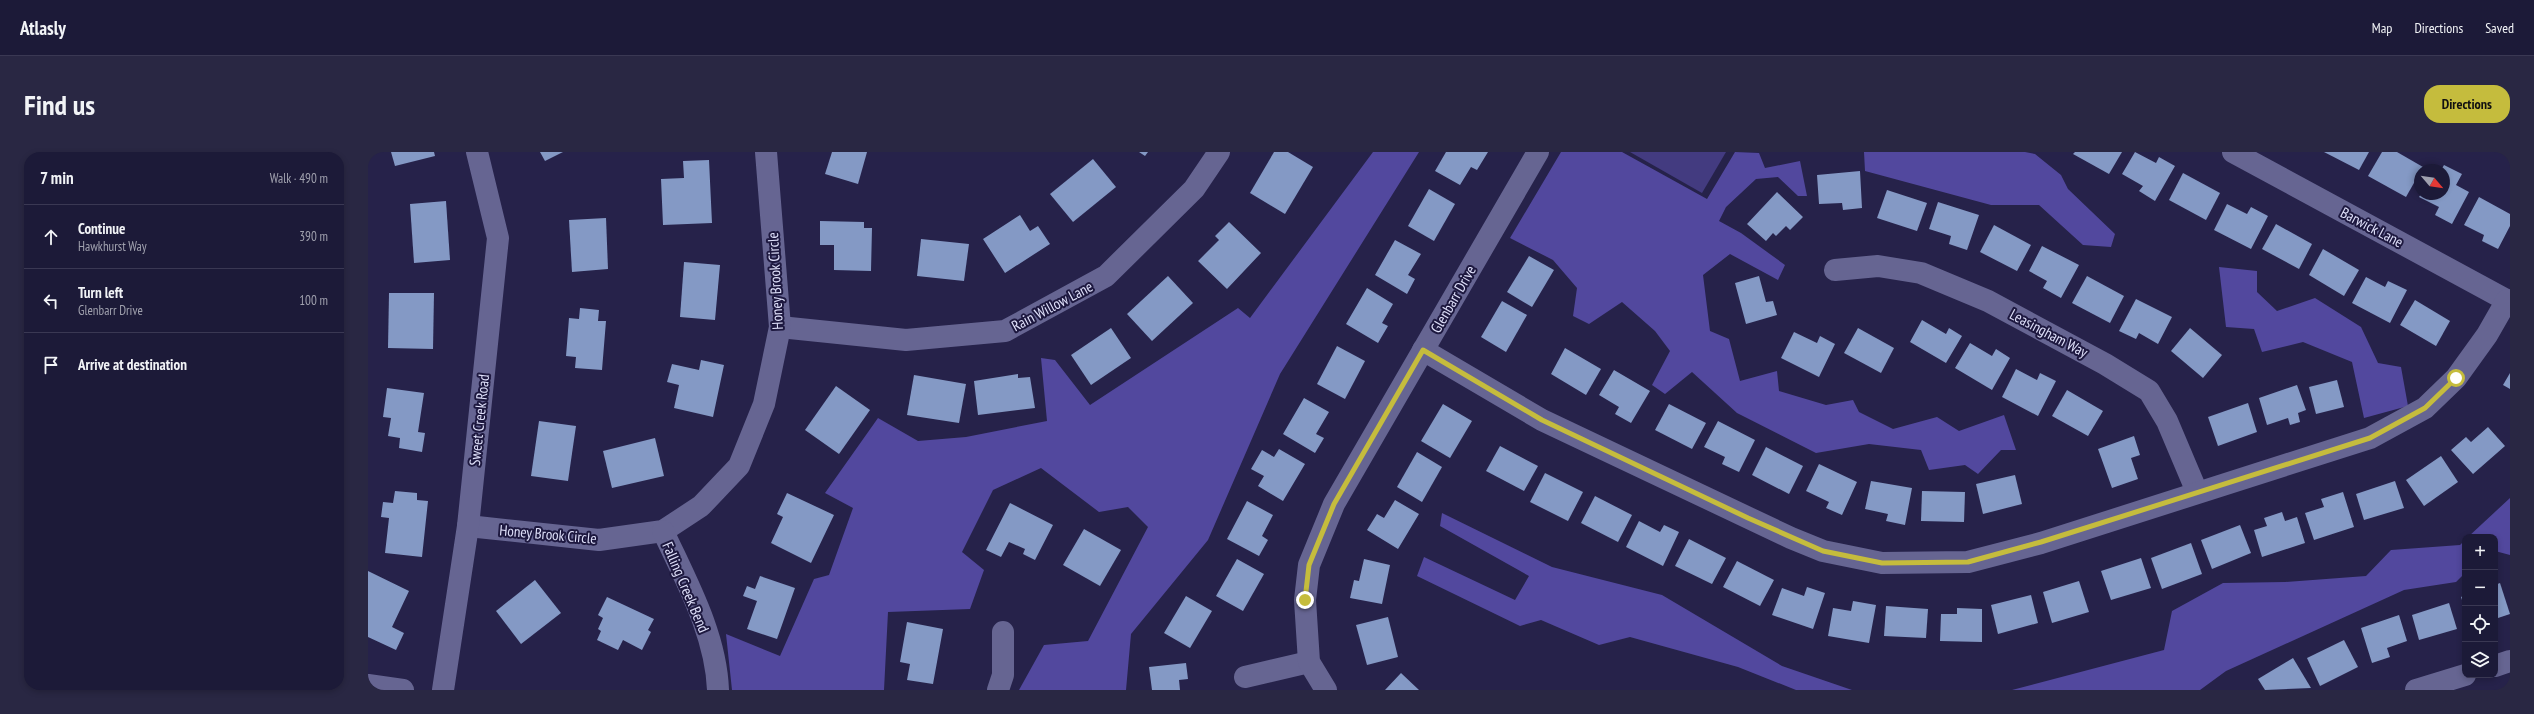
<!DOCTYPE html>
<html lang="en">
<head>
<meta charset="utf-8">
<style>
  :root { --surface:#1c1a38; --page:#292743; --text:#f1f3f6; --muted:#a0a1ae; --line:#3a3853; --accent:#c5bc3d }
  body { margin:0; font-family:"PT Sans Narrow",sans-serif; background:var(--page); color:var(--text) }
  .controls { position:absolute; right:12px; bottom:12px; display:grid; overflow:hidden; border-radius:8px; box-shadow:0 2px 6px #0003 }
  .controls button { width:36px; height:36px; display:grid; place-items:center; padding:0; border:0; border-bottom:1px solid var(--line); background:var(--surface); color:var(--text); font:20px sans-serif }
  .compass { position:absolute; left:2046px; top:12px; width:36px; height:36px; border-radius:50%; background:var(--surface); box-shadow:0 2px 6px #0003; rotate:119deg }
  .stop { position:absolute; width:12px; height:12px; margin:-9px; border:3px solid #c5bc3d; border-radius:50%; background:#fff }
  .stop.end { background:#c5bc3d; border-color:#fff; box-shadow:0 1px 4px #0008 }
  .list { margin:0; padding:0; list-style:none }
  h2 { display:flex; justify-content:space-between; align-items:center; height:52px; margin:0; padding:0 16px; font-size:17px }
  h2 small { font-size:13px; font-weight:400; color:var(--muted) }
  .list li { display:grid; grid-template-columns:26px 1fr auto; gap:12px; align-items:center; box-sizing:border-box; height:64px; padding:0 16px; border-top:1px solid var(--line) }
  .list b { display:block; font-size:15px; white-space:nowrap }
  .list p { margin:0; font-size:13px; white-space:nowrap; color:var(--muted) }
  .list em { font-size:13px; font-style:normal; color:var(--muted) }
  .icon { flex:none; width:22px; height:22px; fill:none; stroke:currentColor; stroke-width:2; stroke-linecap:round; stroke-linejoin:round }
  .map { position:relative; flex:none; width:2142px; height:538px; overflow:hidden; border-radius:16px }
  header { display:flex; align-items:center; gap:24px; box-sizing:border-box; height:56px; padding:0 20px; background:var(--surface); border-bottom:1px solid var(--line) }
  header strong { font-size:19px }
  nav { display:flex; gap:22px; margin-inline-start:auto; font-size:14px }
  .intro { display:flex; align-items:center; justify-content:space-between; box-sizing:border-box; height:96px; padding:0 24px }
  h1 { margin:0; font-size:28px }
  .button { padding:10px 18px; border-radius:16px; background:var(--accent); color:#111; font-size:14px; font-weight:700 }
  main { display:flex; gap:24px; padding:0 24px }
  aside { flex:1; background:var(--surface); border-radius:16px; box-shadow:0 2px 6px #0003 }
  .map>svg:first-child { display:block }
</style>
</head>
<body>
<header>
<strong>Atlasly</strong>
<nav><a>Map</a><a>Directions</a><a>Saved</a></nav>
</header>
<div class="intro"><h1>Find us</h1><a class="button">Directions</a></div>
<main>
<aside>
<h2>7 min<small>Walk · 490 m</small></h2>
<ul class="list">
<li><svg class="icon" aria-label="ahead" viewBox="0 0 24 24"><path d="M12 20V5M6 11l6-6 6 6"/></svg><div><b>Continue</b><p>Hawkhurst Way</p></div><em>390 m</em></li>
<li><svg class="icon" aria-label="left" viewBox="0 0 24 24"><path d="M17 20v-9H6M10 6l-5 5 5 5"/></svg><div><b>Turn left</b><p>Glenbarr Drive</p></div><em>100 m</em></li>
<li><svg class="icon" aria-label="arrive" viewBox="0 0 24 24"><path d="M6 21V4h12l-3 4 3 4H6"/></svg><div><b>Arrive at destination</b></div></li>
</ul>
</aside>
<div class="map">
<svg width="2142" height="538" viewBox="0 0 2142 538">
  <rect width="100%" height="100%" fill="#26224a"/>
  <path fill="#433b80" d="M 1262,0 L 1358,0 L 1334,41 Z"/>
  <g fill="#52489e">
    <path d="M 1005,0 L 1051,0 L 912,222 L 840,388 L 763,482 L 758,538 L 651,538 L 676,493 L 720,489 L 780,375 L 760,355 L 731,360 L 673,316 L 625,338 L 594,400 L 616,418 L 602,457 L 520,460 L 516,538 L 364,538 L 358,482 L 412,504 L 446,427 L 461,423 L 485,356 L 457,341 L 510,266 L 550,289 L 598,285 L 679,269 L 673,206 L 687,208 L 722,253 L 870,156 L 882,166 Z"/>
    <path d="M 1193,0 L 1254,0 L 1339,47 L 1367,0 L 1391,1 L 1397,16 L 1432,9 L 1439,44 L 1430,44 L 1410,25 L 1388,27 L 1358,55 L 1351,69 L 1373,81 L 1417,113 L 1410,128 L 1362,102 L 1335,123 L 1342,179 L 1361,187 L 1372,229 L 1409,219 L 1411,239 L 1458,253 L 1485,248 L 1491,260 L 1525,277 L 1569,265 L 1591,279 L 1636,263 L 1648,298 L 1633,298 L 1610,322 L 1597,313 L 1561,318 L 1553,298 L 1501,292 L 1448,301 L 1369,261 L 1324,220 L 1297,242 L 1284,233 L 1302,199 L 1287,179 L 1254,150 L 1221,172 L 1205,164 L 1209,136 L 1185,108 L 1142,86 Z"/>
    <path d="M 1496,0 L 1657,0 L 1667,2 L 1693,23 L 1700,37 L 1747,82 L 1743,95 L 1715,93 L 1671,53 L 1623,53 L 1497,19 Z"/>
    <path d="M 1851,115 L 1889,119 L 1889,140 L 1909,159 L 1947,146 L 1993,175 L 2010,211 L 2033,215 L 2040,254 L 1996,266 L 1984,210 L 1935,190 L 1894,200 L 1886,177 L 1858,175 Z"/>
    <path d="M 2142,346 L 2142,403 L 2127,399 L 2127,385 L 2100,385 Z"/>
    <path d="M 1074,361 L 1184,415 L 1294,443 L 1414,514 L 1484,538 L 1428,538 L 1370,515 L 1262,485 L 1231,493 L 1173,468 L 1152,474 L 1049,424 L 1056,405 L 1147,448 L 1161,424 L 1072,374 Z"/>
    <path d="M 2097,388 L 2097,421 L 2088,430 L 2036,438 L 1858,519 L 1832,538 L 1644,538 L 1796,498 L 1804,459 L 1855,431 L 1917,430 L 1998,424 L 2023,398 L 2092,393 Z"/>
  </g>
  <g fill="#8499c5">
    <path d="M 23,0 L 66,0 L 67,4 L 27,14 Z"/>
    <path d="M 172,0 L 195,0 L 177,9 Z"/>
    <path d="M 464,0 L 499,0 L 490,32 L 457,22 Z"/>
    <path d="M 771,0 L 780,0 L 777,4 Z"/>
    <path d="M 906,0 L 920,0 L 945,15 L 917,62 L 882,41 Z"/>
    <path d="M 1078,0 L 1120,0 L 1109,18 L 1103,15 L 1092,33 L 1067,19 Z"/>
    <path d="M 1707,0 L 1754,0 L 1741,22 L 1705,2 Z"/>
    <path d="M 1767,0 L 1788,11 L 1791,5 L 1807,14 L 1787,49 L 1771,39 L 1775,34 L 1754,22 Z"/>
    <path d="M 1956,0 L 2001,0 L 1991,18 Z"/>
    <path d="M 2014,0 L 2029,0 L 2055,15 L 2038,45 L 2000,24 Z"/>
    <path d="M 725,7 L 748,35 L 705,70 L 682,42 Z"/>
    <path d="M 341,8 L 344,71 L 295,73 L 293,27 L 316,26 L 315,9 Z"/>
    <path d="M 2076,13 L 2094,22 L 2088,33 L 2101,40 L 2084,72 L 2067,63 L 2071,55 L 2051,45 L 2053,42 L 2076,42 L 2076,18 L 2073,18 Z"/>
    <path d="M 1492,19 L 1494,56 L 1475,58 L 1474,51 L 1451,52 L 1449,23 Z"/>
    <path d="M 1815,21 L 1852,41 L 1838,68 L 1801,48 Z"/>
    <path d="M 1061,37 L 1087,52 L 1066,89 L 1040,74 Z"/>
    <path d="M 1519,38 L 1559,51 L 1549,79 L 1509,66 Z"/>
    <path d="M 1409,40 L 1435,65 L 1422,78 L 1418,74 L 1408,84 L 1405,81 L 1398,89 L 1379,72 Z"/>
    <path d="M 2111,45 L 2142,62 L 2142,74 L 2130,97 L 2114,89 L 2116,83 L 2096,73 Z"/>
    <path d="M 78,49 L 82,108 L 46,111 L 42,52 Z"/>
    <path d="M 1570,50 L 1611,63 L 1599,98 L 1581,92 L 1583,84 L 1561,77 Z"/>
    <path d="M 1859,52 L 1879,62 L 1883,55 L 1900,64 L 1883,97 L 1846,78 Z"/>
    <path d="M 652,63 L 662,79 L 670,74 L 682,92 L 637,121 L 615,87 Z"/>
    <path d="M 238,66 L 240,117 L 204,120 L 201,68 Z"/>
    <path d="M 452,69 L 496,70 L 496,76 L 504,76 L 503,119 L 466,118 L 466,93 L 452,93 Z"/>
    <path d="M 861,70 L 893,101 L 859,137 L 830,109 L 851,88 L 847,84 Z"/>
    <path d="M 1908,72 L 1944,92 L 1931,117 L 1894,97 Z"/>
    <path d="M 1626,73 L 1663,93 L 1649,119 L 1612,100 Z"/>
    <path d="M 553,87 L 601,92 L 596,129 L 549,124 Z"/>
    <path d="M 1027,88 L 1053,102 L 1040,123 L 1047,127 L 1039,142 L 1007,123 Z"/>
    <path d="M 1674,94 L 1711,113 L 1693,146 L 1675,136 L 1679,129 L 1661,119 Z"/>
    <path d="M 1955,97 L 1991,118 L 1976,144 L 1941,123 Z"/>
    <path d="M 1161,104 L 1186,118 L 1164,155 L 1139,140 Z"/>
    <path d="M 316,110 L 352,113 L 347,168 L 312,165 Z"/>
    <path d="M 800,124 L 825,151 L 784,189 L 759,162 Z"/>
    <path d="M 1391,124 L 1398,150 L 1405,149 L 1409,163 L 1378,172 L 1367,131 Z"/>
    <path d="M 1719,124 L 1756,144 L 1742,171 L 1704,151 Z"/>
    <path d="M 1998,125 L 2017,135 L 2020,129 L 2039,138 L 2022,171 L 1984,151 Z"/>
    <path d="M 999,136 L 1025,152 L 1014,171 L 1020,174 L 1010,191 L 978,172 Z"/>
    <path d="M 21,141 L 66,141 L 65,197 L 20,196 Z"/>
    <path d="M 1768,147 L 1804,165 L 1790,192 L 1771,181 L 1768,187 L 1751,179 Z"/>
    <path d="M 2047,148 L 2082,169 L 2068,194 L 2032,173 Z"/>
    <path d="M 1134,149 L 1159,163 L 1138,200 L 1113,185 Z"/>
    <path d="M 212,156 L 231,158 L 230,169 L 238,169 L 234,218 L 207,216 L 208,205 L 198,204 L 201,166 L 211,167 Z"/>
    <path d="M 1554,168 L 1578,182 L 1581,176 L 1594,184 L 1578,211 L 1542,190 Z"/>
    <path d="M 743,176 L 763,206 L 723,233 L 703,203 Z"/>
    <path d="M 1490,176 L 1526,196 L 1513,221 L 1476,201 Z"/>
    <path d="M 1822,176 L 1854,203 L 1835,226 L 1803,199 Z"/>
    <path d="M 1426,180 L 1449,191 L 1452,184 L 1467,192 L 1451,225 L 1413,206 Z"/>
    <path d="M 1602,191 L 1624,204 L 1628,197 L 1642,206 L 1624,238 L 1587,216 Z"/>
    <path d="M 969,194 L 997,209 L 977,247 L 949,232 Z"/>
    <path d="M 1197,196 L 1233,217 L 1218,243 L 1183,222 Z"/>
    <path d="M 333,208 L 356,213 L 345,265 L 306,256 L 311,233 L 299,230 L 304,212 L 331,218 Z"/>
    <path d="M 1648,217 L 1669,228 L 1672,221 L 1688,229 L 1670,264 L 1634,245 Z"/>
    <path d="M 1246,218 L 1282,239 L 1263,271 L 1247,262 L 1251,255 L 1231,243 Z"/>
    <path d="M 2142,221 L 2142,237 L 2135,233 Z"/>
    <path d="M 650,222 L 650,226 L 662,225 L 667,256 L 610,263 L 606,229 Z"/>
    <path d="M 546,223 L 598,232 L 591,271 L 539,263 Z"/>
    <path d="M 1969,228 L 1976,255 L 1948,262 L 1941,235 Z"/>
    <path d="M 1929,233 L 1938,258 L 1930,261 L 1932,270 L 1922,273 L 1920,266 L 1899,273 L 1891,246 Z"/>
    <path d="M 468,234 L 502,258 L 471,302 L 437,278 Z"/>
    <path d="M 19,236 L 56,241 L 50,280 L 57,281 L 54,300 L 31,296 L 32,286 L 20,284 L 23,266 L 15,265 Z"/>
    <path d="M 1699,238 L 1735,259 L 1720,284 L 1684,264 Z"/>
    <path d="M 936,246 L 961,260 L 948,282 L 956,286 L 947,301 L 915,282 Z"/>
    <path d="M 1880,251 L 1889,280 L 1850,294 L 1840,265 Z"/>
    <path d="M 1075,252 L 1104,269 L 1082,306 L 1053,289 Z"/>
    <path d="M 1301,252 L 1338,271 L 1324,297 L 1287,278 Z"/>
    <path d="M 171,269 L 208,274 L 200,329 L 163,324 Z"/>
    <path d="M 1350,269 L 1387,288 L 1371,320 L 1354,312 L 1357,305 L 1336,295 Z"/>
    <path d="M 2120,275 L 2137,294 L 2105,322 L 2083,298 L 2098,285 L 2103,290 Z"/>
    <path d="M 1766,284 L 1772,303 L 1763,306 L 1770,327 L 1744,336 L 1730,297 Z"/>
    <path d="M 287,286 L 296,324 L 244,336 L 235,299 Z"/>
    <path d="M 1132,294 L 1170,314 L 1156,339 L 1118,319 Z"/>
    <path d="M 1398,295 L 1435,314 L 1421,342 L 1384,323 Z"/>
    <path d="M 911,297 L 937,312 L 915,349 L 890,334 L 896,324 L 883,317 L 894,298 L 906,305 Z"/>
    <path d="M 1049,300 L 1074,315 L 1054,350 L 1029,335 Z"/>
    <path d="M 2073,304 L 2090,330 L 2056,354 L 2038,328 Z"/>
    <path d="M 1451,312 L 1489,330 L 1474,363 L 1458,356 L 1461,350 L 1438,339 Z"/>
    <path d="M 1177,321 L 1215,340 L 1200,369 L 1162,350 Z"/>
    <path d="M 1647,323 L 1654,352 L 1615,362 L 1608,332 Z"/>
    <path d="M 1503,329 L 1544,336 L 1537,373 L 1518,369 L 1520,362 L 1497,357 Z"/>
    <path d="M 2027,329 L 2036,356 L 1996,368 L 1988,342 Z"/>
    <path d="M 27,339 L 49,341 L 49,348 L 60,349 L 54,405 L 17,401 L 21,366 L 13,365 L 15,350 L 25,351 Z"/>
    <path d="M 1554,339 L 1597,340 L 1596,370 L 1553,369 Z"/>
    <path d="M 1975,340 L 1986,375 L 1946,388 L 1937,361 L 1956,355 L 1953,347 Z"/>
    <path d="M 419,341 L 466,363 L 443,411 L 403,391 L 415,365 L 409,362 Z"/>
    <path d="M 1227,344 L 1264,363 L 1250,390 L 1213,371 Z"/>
    <path d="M 1027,348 L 1051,362 L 1030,397 L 999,378 L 1009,362 L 1016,366 Z"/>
    <path d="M 879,349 L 905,363 L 894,384 L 900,388 L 891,404 L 859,387 Z"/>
    <path d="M 642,351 L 685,373 L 667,408 L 655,402 L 657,397 L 641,390 L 633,405 L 618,398 Z"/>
    <path d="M 1914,360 L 1917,369 L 1929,365 L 1937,391 L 1894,405 L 1886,378 L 1899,374 L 1896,366 Z"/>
    <path d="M 1271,369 L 1292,380 L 1296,373 L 1311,380 L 1295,414 L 1258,395 Z"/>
    <path d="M 1872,373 L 1883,401 L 1844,417 L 1833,388 Z"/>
    <path d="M 716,377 L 753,398 L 732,434 L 695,413 Z"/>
    <path d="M 1321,387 L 1358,406 L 1344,432 L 1307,414 Z"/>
    <path d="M 1823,391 L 1834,422 L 1794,437 L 1783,406 Z"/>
    <path d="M 1773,406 L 1783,436 L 1743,448 L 1733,419 Z"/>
    <path d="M 869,407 L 896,422 L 875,459 L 848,444 Z"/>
    <path d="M 996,407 L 1022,413 L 1014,452 L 982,446 L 986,428 L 991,429 Z"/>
    <path d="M 1369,409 L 1406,428 L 1392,454 L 1355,435 Z"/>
    <path d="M 0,419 L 41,439 L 24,475 L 36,481 L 28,498 L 0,485 Z"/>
    <path d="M 392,424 L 427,436 L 409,487 L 379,477 L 389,449 L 375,444 L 379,434 L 387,437 Z"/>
    <path d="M 167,428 L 193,461 L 153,492 L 128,459 Z"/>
    <path d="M 1711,429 L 1721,460 L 1684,471 L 1675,440 Z"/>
    <path d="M 2132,431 L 2142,462 L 2127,467 L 2127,433 Z"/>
    <path d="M 1439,435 L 1457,441 L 1445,477 L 1404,463 L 1414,436 L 1436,444 Z"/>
    <path d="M 1663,443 L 1670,471 L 1630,482 L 1623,453 Z"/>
    <path d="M 2097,443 L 2097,457 L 2093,445 Z"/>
    <path d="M 818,444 L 844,459 L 822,496 L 796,481 Z"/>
    <path d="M 239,445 L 286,467 L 280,478 L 283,480 L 274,498 L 255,488 L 250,498 L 229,488 L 233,479 L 230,477 L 235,466 L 230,463 Z"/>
    <path d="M 1485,449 L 1508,453 L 1501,491 L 1460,484 L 1465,456 L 1483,459 Z"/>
    <path d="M 2081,451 L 2089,477 L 2051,488 L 2044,463 Z"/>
    <path d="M 1518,454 L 1560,457 L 1558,486 L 1516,484 Z"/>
    <path d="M 1589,456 L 1614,457 L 1614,490 L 1572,489 L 1573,462 L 1589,462 Z"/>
    <path d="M 2031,463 L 2039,489 L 2019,496 L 2022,505 L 2004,511 L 1993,476 Z"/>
    <path d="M 1020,465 L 1030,505 L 999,513 L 988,473 Z"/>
    <path d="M 539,470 L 575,477 L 565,532 L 539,528 L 542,512 L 532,510 Z"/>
    <path d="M 1976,488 L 1990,515 L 1952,534 L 1939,506 Z"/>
    <path d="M 1925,506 L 1943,536 L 1897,538 L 1890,527 Z"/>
    <path d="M 818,511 L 820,527 L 811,528 L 812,538 L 784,538 L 781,515 Z"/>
    <path d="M 1033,521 L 1051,538 L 1017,538 Z"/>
  </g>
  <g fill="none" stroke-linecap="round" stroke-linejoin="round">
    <g stroke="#666592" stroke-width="22">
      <path d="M 1865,0 L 2142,150"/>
      <path d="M 1467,118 L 1510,114 L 1553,121 L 1620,149 L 1737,212 L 1781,239 L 1799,269 L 1829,340"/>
      <path d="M 412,175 L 538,188 L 637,179 L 738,124 L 826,37 L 851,0"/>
      <path d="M 1055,198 L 1174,268 L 1423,386 L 1455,399 L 1514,411 L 1600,410 L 1673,391 L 2002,286 L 2057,256 L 2088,226 L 2119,183 L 2139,148"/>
      <path d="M 100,374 L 231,388 L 295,379 L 333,354 L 371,314 L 396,252 L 412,175 L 398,0"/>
      <path d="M 295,379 C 318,429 348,482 350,538"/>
      <path d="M 2127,514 L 2142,509"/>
      <path d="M 877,525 L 941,510"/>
      <path d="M 0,533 L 35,538"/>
      <path d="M 75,538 L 100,374 L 130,86 L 109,0"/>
      <path d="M 630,538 L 635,523 L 635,480"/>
      <path d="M 958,538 L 941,510 L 937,448 L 941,413 L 966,352 L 1170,0"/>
      <path d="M 2048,538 L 2097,523"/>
    </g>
  </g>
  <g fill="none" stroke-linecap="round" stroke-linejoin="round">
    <path stroke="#c5bc3d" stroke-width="5" d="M 937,448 L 941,413 L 966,352 L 1055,198 L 1174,268 L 1380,366 L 1455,399 L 1514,411 L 1600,410 L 1673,390 L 2002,286 L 2057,256 L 2088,226"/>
  </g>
  <g text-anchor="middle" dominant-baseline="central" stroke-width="4" stroke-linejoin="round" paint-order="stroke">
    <g font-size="15" fill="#dfe0fa" stroke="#1d183f">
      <text transform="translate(2004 75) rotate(28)">Barwick Lane</text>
      <text transform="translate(407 129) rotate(-93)">Honey Brook Circle</text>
      <text transform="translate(1085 147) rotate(-60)">Glenbarr Drive</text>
      <text transform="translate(684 154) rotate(-28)">Rain Willow Lane</text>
      <text transform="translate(1681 181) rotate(28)">Leasingham Way</text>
      <text transform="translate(111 268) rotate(-84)">Sweet Creek Road</text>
      <text transform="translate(180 382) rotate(5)">Honey Brook Circle</text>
      <text transform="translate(318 435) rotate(67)">Falling Creek Bend</text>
    </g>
  </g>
</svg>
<div class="controls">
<button>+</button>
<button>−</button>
<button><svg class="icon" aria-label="locate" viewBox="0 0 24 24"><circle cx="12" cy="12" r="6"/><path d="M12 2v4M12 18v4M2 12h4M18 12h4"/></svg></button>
<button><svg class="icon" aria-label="layers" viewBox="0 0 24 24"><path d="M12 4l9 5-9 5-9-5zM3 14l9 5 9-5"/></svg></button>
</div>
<svg class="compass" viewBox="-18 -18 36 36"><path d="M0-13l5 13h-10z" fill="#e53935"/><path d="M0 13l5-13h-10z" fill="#a0a1ae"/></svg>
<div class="stop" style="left:2088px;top:226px"></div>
<div class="stop end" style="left:937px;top:448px"></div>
</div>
</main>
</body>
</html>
